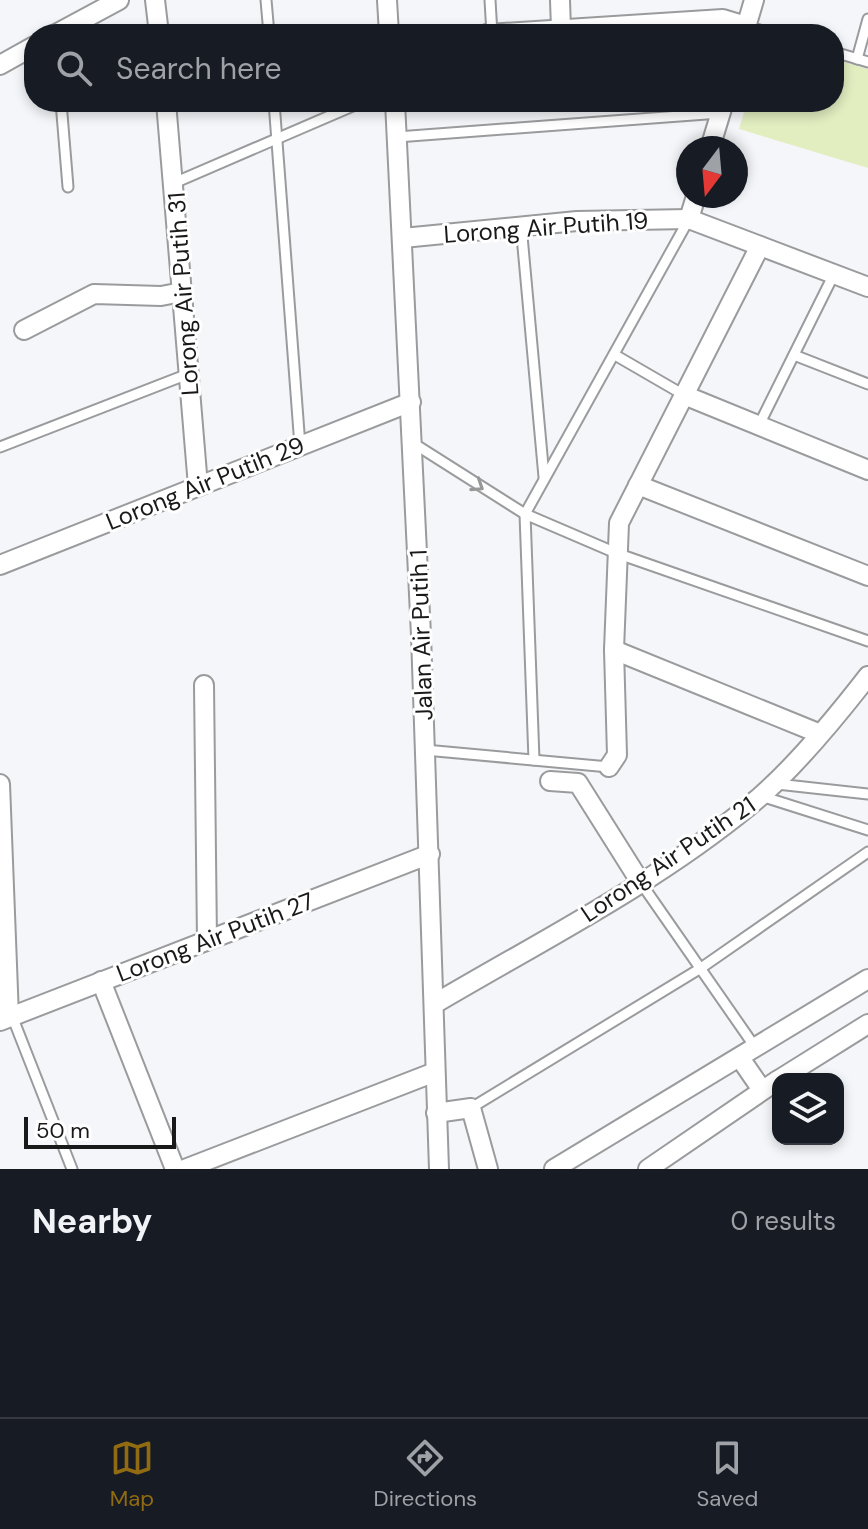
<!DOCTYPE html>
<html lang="en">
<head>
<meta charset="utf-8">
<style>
  :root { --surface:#171b24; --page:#20242c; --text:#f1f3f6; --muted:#9ea1a6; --line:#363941; --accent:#906b11 }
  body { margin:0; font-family:"DM Sans",sans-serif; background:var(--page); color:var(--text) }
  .controls { position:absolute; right:24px; bottom:24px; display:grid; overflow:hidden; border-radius:16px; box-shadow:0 4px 12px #0003 }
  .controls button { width:72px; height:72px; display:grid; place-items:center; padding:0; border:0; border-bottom:2px solid var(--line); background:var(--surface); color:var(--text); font:40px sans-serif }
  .compass { position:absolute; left:676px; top:136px; width:72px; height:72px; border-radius:50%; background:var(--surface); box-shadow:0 4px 12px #0003; rotate:196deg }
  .scale { position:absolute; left:24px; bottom:20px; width:152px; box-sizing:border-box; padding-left:8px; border:4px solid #19191a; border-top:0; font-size:22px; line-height:28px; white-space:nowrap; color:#19191a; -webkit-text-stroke:6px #fff; paint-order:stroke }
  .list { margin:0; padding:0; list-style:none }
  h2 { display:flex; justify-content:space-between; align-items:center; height:104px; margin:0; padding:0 32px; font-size:34px }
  h2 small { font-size:26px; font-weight:400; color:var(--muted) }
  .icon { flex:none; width:44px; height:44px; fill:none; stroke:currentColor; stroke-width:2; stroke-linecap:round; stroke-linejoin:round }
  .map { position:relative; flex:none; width:868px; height:1169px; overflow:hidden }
  .search { position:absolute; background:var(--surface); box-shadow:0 4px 12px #0003; left:24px; right:24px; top:24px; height:88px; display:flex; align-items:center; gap:20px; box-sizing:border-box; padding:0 28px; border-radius:32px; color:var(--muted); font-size:30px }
  .sheet { height:248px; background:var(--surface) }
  nav { display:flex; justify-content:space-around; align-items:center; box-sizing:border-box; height:112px; border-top:2px solid var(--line); background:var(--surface); font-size:22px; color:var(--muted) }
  nav a { display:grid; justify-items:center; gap:4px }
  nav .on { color:var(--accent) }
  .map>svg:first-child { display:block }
</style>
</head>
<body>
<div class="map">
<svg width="868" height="1169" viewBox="0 0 868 1169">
  <rect width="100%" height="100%" fill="#f5f6f9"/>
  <path fill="#e2edc0" d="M 834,59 L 868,69 L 868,168 L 739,129 L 747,102 L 834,102 Z"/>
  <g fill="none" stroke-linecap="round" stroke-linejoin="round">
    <g stroke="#9a9b9d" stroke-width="13">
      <g id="service">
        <path d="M 266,0 L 269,34"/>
        <path d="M 490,0 L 492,34"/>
        <path d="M 746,26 L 774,34"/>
        <path d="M 834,52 L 868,62"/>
        <path d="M 857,59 L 868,19"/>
        <path d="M 61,102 L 68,187"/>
        <path d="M 274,102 L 300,446"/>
        <path d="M 397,137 L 720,113"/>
        <path d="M 174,183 L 362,102"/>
        <path d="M 521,225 L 544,477"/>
        <path d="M 615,355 L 684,395"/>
        <path d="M 794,355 L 868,384"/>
        <path d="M 759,425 L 834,274"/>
        <path d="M 413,443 L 525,514 L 616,553 L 868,641"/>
        <path d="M 0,447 L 188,374"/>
        <path d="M 425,750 L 609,767"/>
        <path d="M 534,760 L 525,514 L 689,219"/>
        <path d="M 777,784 L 868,794"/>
        <path d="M 761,796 L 868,830"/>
        <path d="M 641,883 L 755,1047"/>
        <path d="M 12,1016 L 72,1169"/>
        <path d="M 471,1108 L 701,968 L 868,852"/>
      </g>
    </g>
    <g stroke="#9a9b9d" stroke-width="22">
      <g id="minor">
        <path d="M 155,0 L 159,34"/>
        <path d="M 387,0 L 389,34"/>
        <path d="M 560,0 L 561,29"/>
        <path d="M 56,34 L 119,0"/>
        <path d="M 487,34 L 723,19 L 746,26"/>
        <path d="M 744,34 L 754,0"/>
        <path d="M 0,65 L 34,46"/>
        <path d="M 166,102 L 198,486"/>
        <path d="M 395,102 L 421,635 L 439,1169"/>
        <path d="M 710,148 L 724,102"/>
        <path d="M 689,219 L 696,196"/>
        <path d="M 403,238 L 577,221 L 689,219 L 868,287"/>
        <path d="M 24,330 L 94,294 L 161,296 L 182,292"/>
        <path d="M 684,395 L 868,470"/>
        <path d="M 638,485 L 868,576"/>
        <path d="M 0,565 L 411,402"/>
        <path d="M 614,650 L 818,733"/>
        <path d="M 204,685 L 207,940"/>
        <path d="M 609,767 L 617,755 L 614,650 L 619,523 L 760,246"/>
        <path d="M 550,781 L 578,783 L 641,883"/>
        <path d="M 0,784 L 9,1017"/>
        <path d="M 101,981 L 175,1169"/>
        <path d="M 436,1003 C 541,941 654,884 749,806 C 789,774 837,716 868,676"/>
        <path d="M 0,1021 L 430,854"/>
        <path d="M 740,1058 L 762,1090"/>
        <path d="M 780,1079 L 868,1024"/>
        <path d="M 436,1113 L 471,1108 L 488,1169"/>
        <path d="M 185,1169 L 435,1072"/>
        <path d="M 554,1169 L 868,979"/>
        <path d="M 648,1169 L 778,1080"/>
      </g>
    </g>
    <use href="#service" stroke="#fff" stroke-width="9"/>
    <use href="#minor" stroke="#fff" stroke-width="18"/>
  </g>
  <defs><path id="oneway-chevron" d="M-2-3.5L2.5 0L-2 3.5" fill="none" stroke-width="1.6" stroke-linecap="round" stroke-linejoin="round" transform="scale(2)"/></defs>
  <use stroke="#989898" href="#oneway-chevron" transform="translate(478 486) rotate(33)"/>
  <g text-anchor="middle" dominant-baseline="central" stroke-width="6" stroke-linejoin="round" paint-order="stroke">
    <g font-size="24" fill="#19191a" stroke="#fff">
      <text transform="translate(546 227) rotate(-4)">Lorong Air Putih 19</text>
      <text transform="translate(183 294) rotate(-94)">Lorong Air Putih 31</text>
      <text transform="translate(205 483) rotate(-22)">Lorong Air Putih 29</text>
      <text transform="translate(421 635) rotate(-92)">Jalan Air Putih 1</text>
      <text transform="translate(668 859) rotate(-34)">Lorong Air Putih 21</text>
      <text transform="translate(215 937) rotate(-21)">Lorong Air Putih 27</text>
    </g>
  </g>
</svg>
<div class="controls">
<button><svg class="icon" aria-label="layers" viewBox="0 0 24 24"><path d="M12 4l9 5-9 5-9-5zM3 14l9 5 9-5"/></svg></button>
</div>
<svg class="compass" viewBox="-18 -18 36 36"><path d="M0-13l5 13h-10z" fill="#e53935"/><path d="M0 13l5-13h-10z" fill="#9ea1a6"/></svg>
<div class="scale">50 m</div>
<div class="search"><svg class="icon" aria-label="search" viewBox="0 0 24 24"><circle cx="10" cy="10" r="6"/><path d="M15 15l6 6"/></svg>Search here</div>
</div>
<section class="sheet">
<h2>Nearby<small>0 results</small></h2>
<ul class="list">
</ul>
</section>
<nav>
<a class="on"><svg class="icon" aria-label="map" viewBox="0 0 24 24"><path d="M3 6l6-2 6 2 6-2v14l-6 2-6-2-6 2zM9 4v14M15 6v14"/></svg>Map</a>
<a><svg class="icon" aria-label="directions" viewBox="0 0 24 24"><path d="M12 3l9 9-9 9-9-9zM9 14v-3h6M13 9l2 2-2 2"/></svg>Directions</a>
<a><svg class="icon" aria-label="saved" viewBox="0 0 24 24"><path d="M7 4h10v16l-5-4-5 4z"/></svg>Saved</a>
</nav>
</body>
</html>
